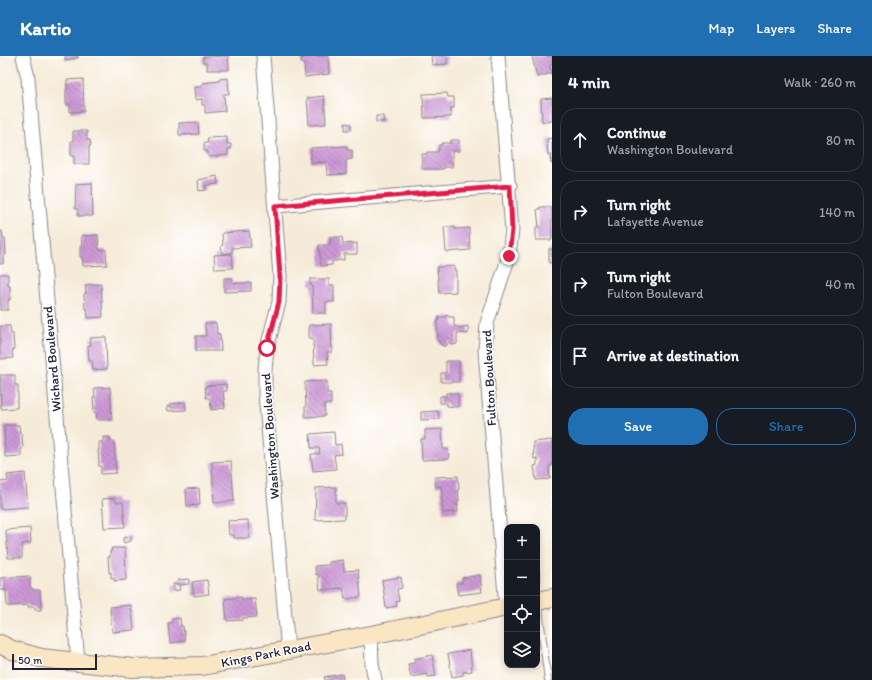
<!DOCTYPE html>
<html lang="en">
<head>
<meta charset="utf-8">
<style>
  :root { --surface:#171b24; --page:#242831; --text:#f1f3f6; --muted:#9ea1a6; --line:#363941; --accent:#1f6fb2 }
  body { margin:0; font-family:Itim,sans-serif; background:var(--page); color:var(--text) }
  .controls { position:absolute; right:12px; bottom:12px; display:grid; overflow:hidden; border-radius:8px; box-shadow:0 2px 6px #0003 }
  .controls button { width:36px; height:36px; display:grid; place-items:center; padding:0; border:0; border-bottom:1px solid var(--line); background:var(--surface); color:var(--text); font:20px sans-serif }
  .scale { position:absolute; left:12px; bottom:10px; width:85px; box-sizing:border-box; padding-left:4px; border:2px solid #22223b; border-top:0; font-size:11px; line-height:14px; white-space:nowrap; color:#22223b; -webkit-text-stroke:3px #fff; paint-order:stroke }
  .stop { position:absolute; width:12px; height:12px; margin:-9px; border:3px solid #e11d48; border-radius:50%; background:#fff }
  .stop.end { background:#e11d48; border-color:#fff; box-shadow:0 1px 4px #0008 }
  .list { margin:0; padding:0; list-style:none }
  h2 { display:flex; justify-content:space-between; align-items:center; height:52px; margin:0; padding:0 16px; font-size:17px }
  h2 small { font-size:13px; font-weight:400; color:var(--muted) }
  .list li { display:grid; grid-template-columns:26px 1fr auto; gap:12px; align-items:center; box-sizing:border-box; height:64px; margin:0 8px 8px; padding:0 8px; border:1px solid var(--line); border-radius:16px }
  .list b { display:block; font-size:15px; white-space:nowrap }
  .list p { margin:0; font-size:13px; white-space:nowrap; color:var(--muted) }
  .list em { font-size:13px; font-style:normal; color:var(--muted) }
  .actions { display:flex; gap:8px; padding:12px 16px }
  .actions a { flex:1; padding:9px 0; border:1px solid var(--accent); border-radius:16px; text-align:center; font-size:14px; color:var(--accent) }
  .actions .main { background:var(--accent); color:#fff }
  .icon { flex:none; width:22px; height:22px; fill:none; stroke:currentColor; stroke-width:2; stroke-linecap:round; stroke-linejoin:round }
  .map { position:relative; flex:none; width:552px; height:624px; overflow:hidden }
  header { display:flex; align-items:center; gap:24px; box-sizing:border-box; height:56px; padding:0 20px; background:var(--accent); color:#fff }
  header strong { font-size:19px }
  nav { display:flex; gap:22px; margin-inline-start:auto; font-size:14px }
  main { display:flex }
  aside { flex:1; background:var(--surface) }
  .map>svg:first-child { display:block }
</style>
</head>
<body>
<header>
<strong>Kartio</strong>
<nav><a>Map</a><a>Layers</a><a>Share</a></nav>
</header>
<main>
<div class="map">
<svg width="552" height="624" viewBox="0 0 552 624">
  <defs>
    <pattern id="building-back-hatch" width="6" height="6" patternUnits="userSpaceOnUse"><rect width="6" height="6" fill="#cc97d5"/><path d="M-1 5l2 2M0 0l6 6M5-1l2 2" fill="none" stroke="#a57bae"/></pattern>
  </defs>
  <rect width="100%" height="100%" fill="#fff"/>
  <filter id="ink" filterUnits="userSpaceOnUse"><feTurbulence type="fractalNoise" baseFrequency=".025" numOctaves="2"/><feDisplacementMap in="SourceGraphic" scale="8" xChannelSelector="R" yChannelSelector="G"/><feConvolveMatrix kernelMatrix="1 2 1 2 8 2 1 2 1" color-interpolation-filters="sRGB"/></filter>
  <filter id="wash" filterUnits="userSpaceOnUse"><feTurbulence type="fractalNoise" baseFrequency=".012" numOctaves="4" result="noise"/><feDisplacementMap in="SourceGraphic" scale="16" xChannelSelector="R" yChannelSelector="G"/><feGaussianBlur stdDeviation="0.9" result="paint"/><feColorMatrix in="noise" values="0 0 0 0 0 0 0 0 0 0 0 0 0 0 0 0 0 1.4 0 .05"/><feComposite in="paint" operator="in"/></filter>
  <g filter="url(#wash)">
    <rect width="100%" height="100%" fill="#f6ebd8"/>
    <g id="blocks">
      <g fill="url(#building-back-hatch)">
        <path d="M 65,0 L 78,0 L 78,2 L 65,4 Z"/>
        <path d="M 228,0 L 229,14 L 207,14 L 207,7 L 203,7 L 203,1 Z"/>
        <path d="M 303,0 L 328,0 L 329,18 L 305,21 L 304,8 L 302,8 L 301,2 L 304,2 Z"/>
        <path d="M 431,0 L 447,0 L 447,8 L 432,9 Z"/>
        <path d="M 532,0 L 548,0 L 548,1 L 552,0 L 552,9 L 550,10 L 552,17 L 537,21 Z"/>
        <path d="M 228,22 L 229,38 L 224,38 L 225,55 L 205,57 L 205,49 L 202,49 L 202,43 L 195,44 L 194,31 L 202,31 L 202,27 L 219,25 L 219,23 Z"/>
        <path d="M 83,23 L 84,55 L 70,56 L 70,48 L 66,48 L 66,33 L 67,33 L 67,24 Z"/>
        <path d="M 447,37 L 448,41 L 454,41 L 454,52 L 451,52 L 451,61 L 424,62 L 423,38 Z"/>
        <path d="M 324,40 L 326,68 L 309,69 L 307,42 Z"/>
        <path d="M 552,42 L 552,65 L 542,66 L 541,43 Z"/>
        <path d="M 376,60 L 383,60 L 384,66 L 376,66 Z"/>
        <path d="M 198,66 L 199,78 L 179,79 L 179,67 Z"/>
        <path d="M 345,67 L 351,68 L 351,74 L 345,74 Z"/>
        <path d="M 73,75 L 87,75 L 87,84 L 90,84 L 91,90 L 89,90 L 89,108 L 74,108 L 74,100 L 71,100 L 71,85 L 73,85 Z"/>
        <path d="M 227,81 L 227,88 L 231,88 L 231,93 L 228,93 L 228,99 L 208,101 L 208,95 L 204,95 L 204,87 L 208,87 L 207,82 Z"/>
        <path d="M 552,82 L 552,108 L 551,108 L 550,99 L 548,99 L 547,83 Z"/>
        <path d="M 451,84 L 459,84 L 459,95 L 452,95 L 452,111 L 444,111 L 444,113 L 422,113 L 422,98 L 427,98 L 427,96 L 438,96 L 438,94 L 439,94 L 439,89 L 442,89 L 442,87 L 451,87 Z"/>
        <path d="M 347,90 L 347,94 L 352,94 L 352,103 L 346,104 L 346,118 L 327,119 L 326,106 L 311,107 L 311,92 Z"/>
        <path d="M 217,120 L 218,128 L 205,130 L 206,134 L 199,135 L 198,124 Z"/>
        <path d="M 92,127 L 93,160 L 78,160 L 78,153 L 75,153 L 76,128 Z"/>
        <path d="M 540,151 L 552,151 L 552,184 L 536,184 L 536,171 L 539,171 L 537,153 L 540,153 Z"/>
        <path d="M 444,171 L 455,171 L 455,173 L 469,172 L 470,194 L 446,196 Z"/>
        <path d="M 0,175 L 2,175 L 3,183 L 5,183 L 6,199 L 3,199 L 3,208 L 0,208 Z"/>
        <path d="M 249,175 L 251,191 L 232,192 L 232,197 L 222,198 L 221,190 L 223,189 L 222,177 Z"/>
        <path d="M 98,179 L 99,194 L 106,194 L 107,209 L 83,210 L 82,201 L 80,201 L 80,190 L 82,190 L 81,180 Z"/>
        <path d="M 330,181 L 342,181 L 343,188 L 357,187 L 357,198 L 344,198 L 344,204 L 332,205 L 332,209 L 321,210 L 319,189 L 330,189 Z"/>
        <rect x="549" y="193" width="3" height="14"/>
        <path d="M 232,198 L 233,212 L 215,213 L 214,199 Z"/>
        <path d="M 454,210 L 454,214 L 456,214 L 456,236 L 439,237 L 437,211 Z"/>
        <path d="M 0,218 L 8,218 L 8,230 L 10,230 L 10,244 L 8,244 L 8,254 L 0,254 Z"/>
        <path d="M 224,222 L 232,222 L 232,227 L 251,227 L 251,235 L 224,236 Z"/>
        <path d="M 310,223 L 329,223 L 329,229 L 334,229 L 334,246 L 326,246 L 326,257 L 313,257 L 312,229 L 310,229 Z"/>
        <path d="M 101,228 L 103,261 L 88,262 L 87,253 L 85,253 L 84,238 L 86,237 L 85,229 Z"/>
        <path d="M 446,259 L 449,259 L 449,261 L 454,261 L 454,270 L 458,271 L 459,272 L 468,270 L 468,278 L 457,277 L 457,288 L 451,289 L 451,286 L 449,286 L 446,290 L 443,290 L 439,287 L 439,285 L 438,285 L 437,266 L 438,266 L 439,261 L 446,261 Z"/>
        <path d="M 205,267 L 216,267 L 217,278 L 220,278 L 221,295 L 196,295 L 196,280 L 206,280 Z"/>
        <path d="M 331,268 L 332,296 L 327,296 L 328,308 L 314,309 L 313,282 L 309,282 L 309,269 Z"/>
        <path d="M 0,270 L 10,270 L 11,278 L 13,278 L 14,294 L 12,294 L 13,302 L 0,303 Z"/>
        <path d="M 106,281 L 107,313 L 93,314 L 92,305 L 89,305 L 88,290 L 91,289 L 90,282 Z"/>
        <path d="M 446,305 L 459,305 L 459,326 L 441,326 L 441,317 L 446,317 Z"/>
        <path d="M 0,319 L 15,319 L 15,329 L 18,329 L 18,344 L 17,344 L 17,352 L 1,353 Z"/>
        <path d="M 327,325 L 327,337 L 331,337 L 331,348 L 324,348 L 325,360 L 305,361 L 305,351 L 306,351 L 305,326 Z"/>
        <path d="M 226,328 L 227,335 L 223,335 L 225,352 L 211,354 L 210,342 L 206,342 L 205,330 Z"/>
        <path d="M 110,331 L 112,364 L 97,364 L 96,356 L 94,356 L 93,341 L 95,341 L 94,332 Z"/>
        <path d="M 446,337 L 458,337 L 458,351 L 447,350 L 447,347 L 440,347 L 440,340 L 446,340 Z"/>
        <path d="M 185,346 L 186,354 L 168,355 L 167,350 L 171,350 L 170,348 Z"/>
        <path d="M 438,355 L 439,363 L 421,364 L 421,356 Z"/>
        <path d="M 4,369 L 19,369 L 20,378 L 22,378 L 23,392 L 21,393 L 21,400 L 5,401 Z"/>
        <path d="M 442,373 L 443,393 L 448,393 L 449,403 L 422,404 L 421,383 L 425,383 L 425,374 Z"/>
        <path d="M 334,376 L 335,389 L 341,388 L 342,398 L 334,399 L 336,413 L 313,415 L 311,398 L 320,398 L 319,392 L 311,392 L 310,378 Z"/>
        <path d="M 103,381 L 110,381 L 110,385 L 114,385 L 116,417 L 101,418 L 101,410 L 99,410 L 98,394 L 99,394 L 99,386 L 103,386 Z"/>
        <path d="M 552,384 L 552,410 L 549,410 L 550,423 L 536,424 L 534,410 L 537,409 L 537,402 L 534,403 L 533,386 Z"/>
        <path d="M 231,405 L 234,445 L 214,447 L 212,406 Z"/>
        <path d="M 25,417 L 28,451 L 0,453 L 0,426 L 8,425 L 7,419 Z"/>
        <path d="M 458,420 L 459,433 L 458,433 L 459,445 L 457,446 L 458,456 L 443,457 L 441,430 L 436,431 L 435,421 Z"/>
        <path d="M 336,431 L 336,447 L 345,447 L 345,463 L 315,464 L 316,432 Z"/>
        <path d="M 199,432 L 200,449 L 187,450 L 186,433 Z"/>
        <path d="M 115,442 L 116,446 L 123,446 L 125,471 L 104,472 L 102,443 Z"/>
        <path d="M 248,464 L 249,482 L 234,482 L 234,479 L 229,479 L 228,465 Z"/>
        <path d="M 30,472 L 31,487 L 22,488 L 22,502 L 8,502 L 6,474 Z"/>
        <path d="M 131,480 L 131,485 L 123,487 L 123,482 Z"/>
        <path d="M 111,492 L 125,492 L 126,524 L 114,525 L 114,522 L 111,522 L 111,516 L 109,517 L 108,501 L 110,501 L 110,495 L 112,495 Z"/>
        <path d="M 343,504 L 344,515 L 358,514 L 361,541 L 345,543 L 343,532 L 320,534 L 318,518 L 316,519 L 315,510 L 329,509 L 329,506 Z"/>
        <path d="M 537,512 L 538,512 L 541,525 L 537,525 Z"/>
        <path d="M 480,519 L 482,536 L 458,539 L 456,527 L 462,527 L 462,522 Z"/>
        <path d="M 30,520 L 30,531 L 34,534 L 40,534 L 41,554 L 35,554 L 35,551 L 28,551 L 28,549 L 7,550 L 6,534 L 0,534 L 0,522 Z"/>
        <path d="M 401,521 L 402,532 L 397,533 L 399,545 L 396,546 L 397,550 L 386,552 L 382,524 Z"/>
        <path d="M 189,523 L 189,528 L 179,529 L 180,534 L 174,535 L 173,528 L 179,528 L 178,524 Z"/>
        <path d="M 207,524 L 209,538 L 194,540 L 192,526 Z"/>
        <path d="M 242,541 L 242,544 L 255,543 L 257,561 L 243,562 L 243,564 L 227,565 L 225,543 Z"/>
        <path d="M 131,549 L 134,574 L 112,576 L 110,551 Z"/>
        <path d="M 180,562 L 181,570 L 183,570 L 185,585 L 170,587 L 168,567 L 172,567 L 172,563 Z"/>
        <path d="M 470,594 L 472,615 L 463,616 L 463,619 L 452,621 L 448,598 Z"/>
        <path d="M 432,599 L 436,620 L 428,621 L 427,618 L 411,621 L 408,608 L 415,607 L 414,603 Z"/>
        <path d="M 342,618 L 343,624 L 325,624 L 324,621 Z"/>
      </g>
    </g>
  </g>
  <g filter="url(#ink)">
    <use href="#blocks" fill-opacity="0" stroke="#8c868a" stroke-width="1"/>
    <g fill="none" stroke-linecap="round" stroke-linejoin="round">
      <g stroke="#8c868a" stroke-width="8">
        <path id="lane" d="M 538,546 L 548,624"/>
      </g>
      <g stroke="#8c868a" stroke-width="15">
        <g id="street">
          <path d="M 23,0 L 28,22 L 78,606"/>
          <path d="M 263,0 L 280,220 L 279,246 L 267,292 L 265,314 L 265,338 L 288,594"/>
          <path d="M 498,0 L 512,174 L 509,200 L 487,267 L 485,295 L 506,551"/>
          <path d="M 275,150 L 510,130"/>
          <path d="M 371,579 L 372,608 L 375,624"/>
        </g>
      </g>
      <g stroke="#8c868a" stroke-width="20">
        <g id="secondary">
          <path d="M 537,545 L 552,542"/>
          <path d="M 0,588 L 12,594 L 41,602 L 133,612 L 202,610 L 371,579 L 507,551"/>
        </g>
      </g>
      <use href="#lane" stroke="#fff" stroke-width="6"/>
      <use href="#street" stroke="#fff" stroke-width="13"/>
      <use href="#secondary" stroke="#fbe6c4" stroke-width="18"/>
    </g>
  </g>
  <g fill="none" stroke-linecap="round" stroke-linejoin="round" filter="url(#ink)">
    <path stroke="#e11d48" stroke-width="5" d="M 267,292 L 279,246 L 280,220 L 275,150 L 510,130 L 512,174 L 509,200"/>
  </g>
  <g text-anchor="middle" dominant-baseline="central" stroke-width="3" stroke-linejoin="round" paint-order="stroke">
    <g font-size="13" fill="#22223b" stroke="#fff">
      <text transform="translate(52 303) rotate(-95)">Wichard Boulevard</text>
      <text transform="translate(489 322) rotate(-93)">Fulton Boulevard</text>
      <text transform="translate(270 380) rotate(-94)">Washington Boulevard</text>
      <text transform="translate(266 598) rotate(-11)">Kings Park Road</text>
    </g>
  </g>
</svg>
<div class="controls">
<button>+</button>
<button>−</button>
<button><svg class="icon" aria-label="locate" viewBox="0 0 24 24"><circle cx="12" cy="12" r="6"/><path d="M12 2v4M12 18v4M2 12h4M18 12h4"/></svg></button>
<button><svg class="icon" aria-label="layers" viewBox="0 0 24 24"><path d="M12 4l9 5-9 5-9-5zM3 14l9 5 9-5"/></svg></button>
</div>
<div class="scale">50 m</div>
<div class="stop" style="left:267px;top:292px"></div>
<div class="stop end" style="left:509px;top:200px"></div>
</div>
<aside>
<h2>4 min<small>Walk · 260 m</small></h2>
<ul class="list">
<li><svg class="icon" aria-label="ahead" viewBox="0 0 24 24"><path d="M12 20V5M6 11l6-6 6 6"/></svg><div><b>Continue</b><p>Washington Boulevard</p></div><em>80 m</em></li>
<li><svg class="icon" aria-label="right" viewBox="0 0 24 24"><path d="M7 20v-9h11M14 6l5 5-5 5"/></svg><div><b>Turn right</b><p>Lafayette Avenue</p></div><em>140 m</em></li>
<li><svg class="icon" aria-label="right" viewBox="0 0 24 24"><path d="M7 20v-9h11M14 6l5 5-5 5"/></svg><div><b>Turn right</b><p>Fulton Boulevard</p></div><em>40 m</em></li>
<li><svg class="icon" aria-label="arrive" viewBox="0 0 24 24"><path d="M6 21V4h12l-3 4 3 4H6"/></svg><div><b>Arrive at destination</b></div></li>
</ul>
<div class="actions"><a class="main">Save</a><a>Share</a></div>
</aside>
</main>
</body>
</html>
